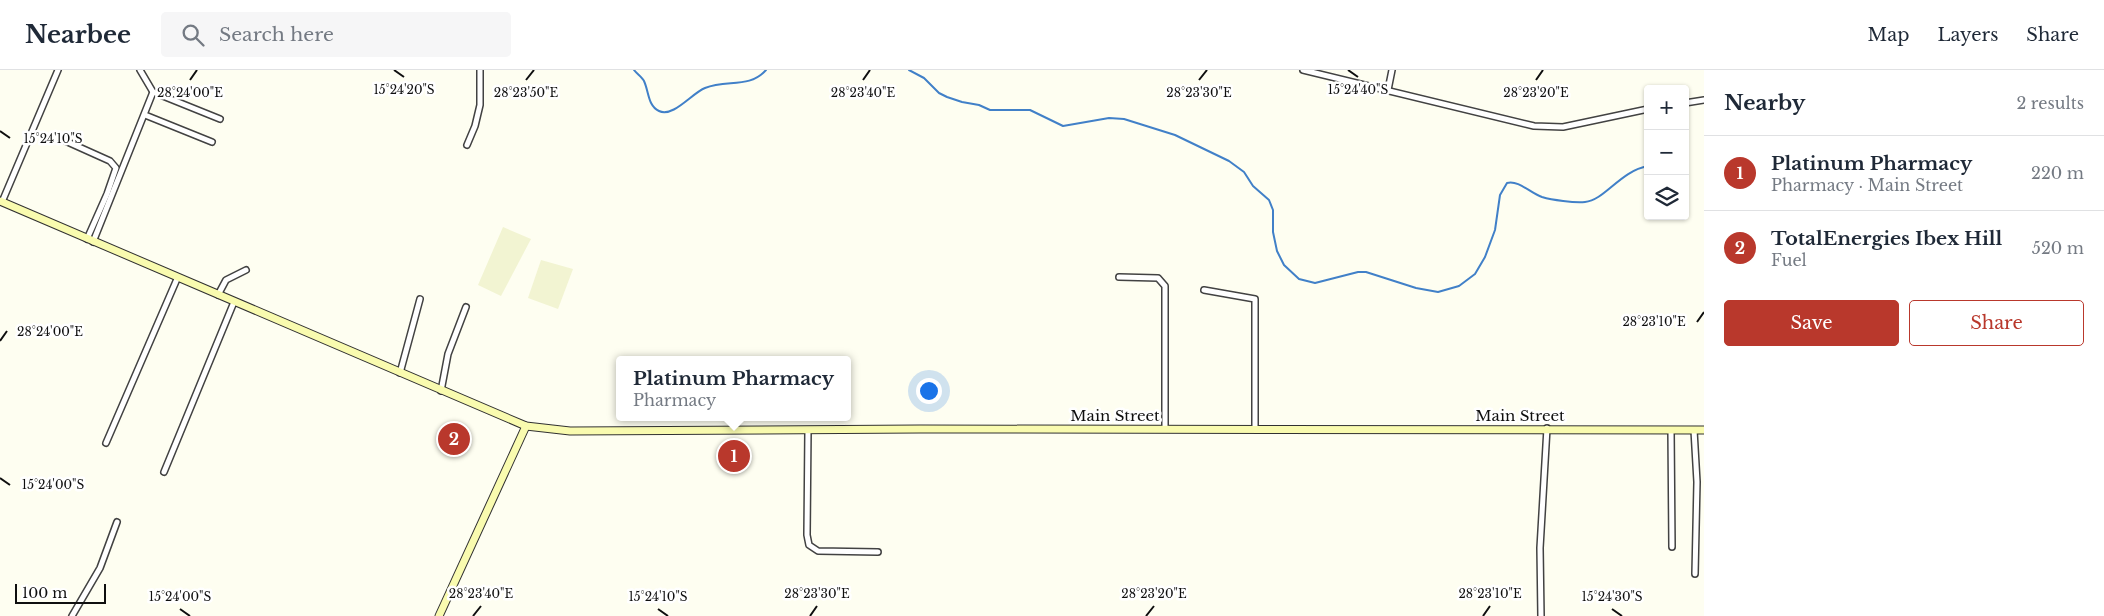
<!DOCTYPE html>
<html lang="en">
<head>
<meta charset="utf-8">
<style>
  :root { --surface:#fff; --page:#f6f6f7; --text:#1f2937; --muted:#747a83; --line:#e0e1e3; --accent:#b9382c }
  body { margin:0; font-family:"Libre Baskerville",serif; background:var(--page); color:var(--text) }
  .controls { position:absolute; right:15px; top:15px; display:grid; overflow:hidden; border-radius:5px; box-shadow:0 1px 4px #0004 }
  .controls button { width:45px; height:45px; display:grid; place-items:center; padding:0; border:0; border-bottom:1px solid var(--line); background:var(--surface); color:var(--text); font:25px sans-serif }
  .scale { position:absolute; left:15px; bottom:12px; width:91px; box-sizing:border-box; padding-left:5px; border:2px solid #0f0f0f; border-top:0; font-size:14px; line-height:18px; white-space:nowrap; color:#0f0f0f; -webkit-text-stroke:4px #fff; paint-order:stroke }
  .you { position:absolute; left:928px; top:320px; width:18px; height:18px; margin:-12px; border:4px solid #fff; border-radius:50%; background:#1a73e8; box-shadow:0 0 0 8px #1a73e833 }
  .badge { display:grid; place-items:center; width:32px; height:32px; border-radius:50%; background:var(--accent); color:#fff; font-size:16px; font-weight:700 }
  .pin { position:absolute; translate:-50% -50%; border:2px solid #fff; box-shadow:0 1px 5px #0006 }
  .popup { position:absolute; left:616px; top:286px; width:235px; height:65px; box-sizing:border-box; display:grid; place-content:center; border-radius:5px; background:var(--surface); filter:drop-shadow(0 1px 4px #0005); font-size:16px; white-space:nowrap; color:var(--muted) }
  .popup b { font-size:19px; color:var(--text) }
  .popup::after { content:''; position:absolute; left:50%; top:100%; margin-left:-10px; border:10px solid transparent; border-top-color:var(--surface) }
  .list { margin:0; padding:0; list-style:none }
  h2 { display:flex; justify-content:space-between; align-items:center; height:65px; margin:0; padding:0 20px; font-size:21px }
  h2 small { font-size:16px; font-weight:400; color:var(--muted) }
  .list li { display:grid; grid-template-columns:32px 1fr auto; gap:15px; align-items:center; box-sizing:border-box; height:75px; padding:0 20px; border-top:1px solid var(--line) }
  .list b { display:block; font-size:19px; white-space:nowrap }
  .list p { margin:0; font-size:16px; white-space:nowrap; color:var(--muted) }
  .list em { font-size:16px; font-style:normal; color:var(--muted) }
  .actions { display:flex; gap:10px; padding:15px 20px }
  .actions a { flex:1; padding:11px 0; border:1px solid var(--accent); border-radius:5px; text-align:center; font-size:18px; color:var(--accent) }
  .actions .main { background:var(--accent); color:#fff }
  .icon { flex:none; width:28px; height:28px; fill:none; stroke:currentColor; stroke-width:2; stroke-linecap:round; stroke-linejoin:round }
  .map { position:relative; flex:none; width:1704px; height:546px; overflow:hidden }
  header { display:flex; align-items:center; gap:30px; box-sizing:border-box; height:70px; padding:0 25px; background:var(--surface); border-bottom:1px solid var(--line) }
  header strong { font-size:24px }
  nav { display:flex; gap:28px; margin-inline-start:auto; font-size:18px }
  .search { width:350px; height:45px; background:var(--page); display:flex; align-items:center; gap:12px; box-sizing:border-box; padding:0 18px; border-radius:5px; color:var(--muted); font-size:19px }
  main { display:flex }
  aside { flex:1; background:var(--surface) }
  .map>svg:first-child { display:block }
</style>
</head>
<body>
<header>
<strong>Nearbee</strong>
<div class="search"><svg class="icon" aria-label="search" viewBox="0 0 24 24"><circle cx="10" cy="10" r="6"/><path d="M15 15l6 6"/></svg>Search here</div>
<nav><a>Map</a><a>Layers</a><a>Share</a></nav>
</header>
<main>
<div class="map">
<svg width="1704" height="546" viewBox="0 0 1704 546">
  <rect width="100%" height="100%" fill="#fefef1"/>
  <g fill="#f2f4d2">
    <path d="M 503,157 L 531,169 L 501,226 L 478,215 Z"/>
    <path d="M 541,190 L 573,199 L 558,239 L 528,228 Z"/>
  </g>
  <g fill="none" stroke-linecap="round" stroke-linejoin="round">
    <g stroke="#4180c8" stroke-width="2">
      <path d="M 634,0 C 637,4 642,7 644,11 C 649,22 648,36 659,41 C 673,48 692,23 705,18 C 727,9 749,19 766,0"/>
      <path d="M 909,0 L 924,8 L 939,23 L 947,27 L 962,32 L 979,35 L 990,40 L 1030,40 L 1063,56 L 1109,48 L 1124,49 L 1175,65 L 1229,91 L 1244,102 L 1253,116 L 1269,130 L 1273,140 L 1273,162 L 1277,181 L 1284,195 L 1299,209 L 1315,213 L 1358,202 L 1366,202 L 1416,218 L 1438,222 L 1459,216 L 1475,204 L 1485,187 L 1495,160 L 1500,125 L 1507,113 C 1519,110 1530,123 1542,127 C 1552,130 1574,133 1585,132 C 1605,130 1620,101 1648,96"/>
      <path d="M 1685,83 L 1687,81"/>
    </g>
    <g stroke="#424242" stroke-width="8">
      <g id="street">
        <path d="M 140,0 L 153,22"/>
        <path d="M 1303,0 L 1534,56 L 1563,57 L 1648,39"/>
        <path d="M 1388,20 L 1392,0"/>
        <path d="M 1685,33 L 1704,30"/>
        <path d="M 145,45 L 212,72"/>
        <path d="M 61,69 L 110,91 L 116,98 L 107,124 L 87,169"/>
        <path d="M 467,75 L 475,56 L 480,35 L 480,0"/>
        <path d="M 2,132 L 58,0"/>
        <path d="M 93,172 L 153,22 L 220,49"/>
        <path d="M 1119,207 L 1158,208 L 1165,216 L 1165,359"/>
        <path d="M 1204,220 L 1255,229 L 1255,359"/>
        <path d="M 218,225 L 226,210 L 246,200"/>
        <path d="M 400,303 L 420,229"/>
        <path d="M 441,321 L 448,284 L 466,237"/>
        <path d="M 808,360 L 807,465 L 809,475 L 818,481 L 878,482"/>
        <path d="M 1671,360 L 1672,477"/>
        <path d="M 1694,360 L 1697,412 L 1695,504"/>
        <path d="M 106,373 L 177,209"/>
        <path d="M 164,402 L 234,232"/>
        <path d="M 72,546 L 100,498 L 117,452"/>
        <path d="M 1541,546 L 1540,478 L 1547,358"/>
      </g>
    </g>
    <g stroke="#313131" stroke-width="9">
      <g id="secondary">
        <path d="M 0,131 L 526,356 L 570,361 L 920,359 L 1704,360"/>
        <path d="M 439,546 L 526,356"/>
      </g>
    </g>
    <use href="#street" stroke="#fff" stroke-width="5"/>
    <use href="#secondary" stroke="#f9fbaf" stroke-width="7"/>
  </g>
  <path fill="none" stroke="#0f0f0f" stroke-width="2" d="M 394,0 L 404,7M 1348,0 L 1358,7M 190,10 L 197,0M 526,10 L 534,0M 863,10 L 870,0M 1199,10 L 1207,0M 1536,10 L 1543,0M 0,61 L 10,68M 1697,252 L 1704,242M 0,271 L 7,261M 0,408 L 10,415M 180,539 L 190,546M 658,539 L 668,546M 1612,539 L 1622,546M 473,546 L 481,536M 810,546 L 817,536M 1146,546 L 1154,536M 1483,546 L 1490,536"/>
  <g text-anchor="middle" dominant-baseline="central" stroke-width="5" stroke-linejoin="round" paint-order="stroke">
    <g font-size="15" fill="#0f0f0f" stroke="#fff">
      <text x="1115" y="345">Main Street</text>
      <text x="1520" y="345">Main Street</text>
    </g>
  </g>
  <g font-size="12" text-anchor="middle" fill="#0f0f0f" stroke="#fff" stroke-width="5" stroke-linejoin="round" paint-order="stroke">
    <text x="404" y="24">15°24'20"S</text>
    <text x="1358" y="24">15°24'40"S</text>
    <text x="190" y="27">28°24'00"E</text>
    <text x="526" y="27">28°23'50"E</text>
    <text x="863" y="27">28°23'40"E</text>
    <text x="1199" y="27">28°23'30"E</text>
    <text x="1536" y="27">28°23'20"E</text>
    <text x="53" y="73">15°24'10"S</text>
    <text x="1654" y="256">28°23'10"E</text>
    <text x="50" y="266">28°24'00"E</text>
    <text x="53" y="419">15°24'00"S</text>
    <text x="481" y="528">28°23'40"E</text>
    <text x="817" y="528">28°23'30"E</text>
    <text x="1154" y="528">28°23'20"E</text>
    <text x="1490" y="528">28°23'10"E</text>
    <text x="180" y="531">15°24'00"S</text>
    <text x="658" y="531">15°24'10"S</text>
    <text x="1612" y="531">15°24'30"S</text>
  </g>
</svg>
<div class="controls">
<button>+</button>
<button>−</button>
<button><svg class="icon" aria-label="layers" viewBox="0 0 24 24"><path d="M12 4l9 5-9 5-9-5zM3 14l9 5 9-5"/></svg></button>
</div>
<div class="scale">100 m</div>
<div class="you"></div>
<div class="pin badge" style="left:734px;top:386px">1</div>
<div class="popup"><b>Platinum Pharmacy</b>Pharmacy</div>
<div class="pin badge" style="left:454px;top:369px">2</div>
</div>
<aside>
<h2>Nearby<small>2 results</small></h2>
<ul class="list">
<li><span class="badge">1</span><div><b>Platinum Pharmacy</b><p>Pharmacy · Main Street</p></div><em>220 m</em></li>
<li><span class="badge">2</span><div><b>TotalEnergies Ibex Hill</b><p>Fuel</p></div><em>520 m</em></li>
</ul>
<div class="actions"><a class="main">Save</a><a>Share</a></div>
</aside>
</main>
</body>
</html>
